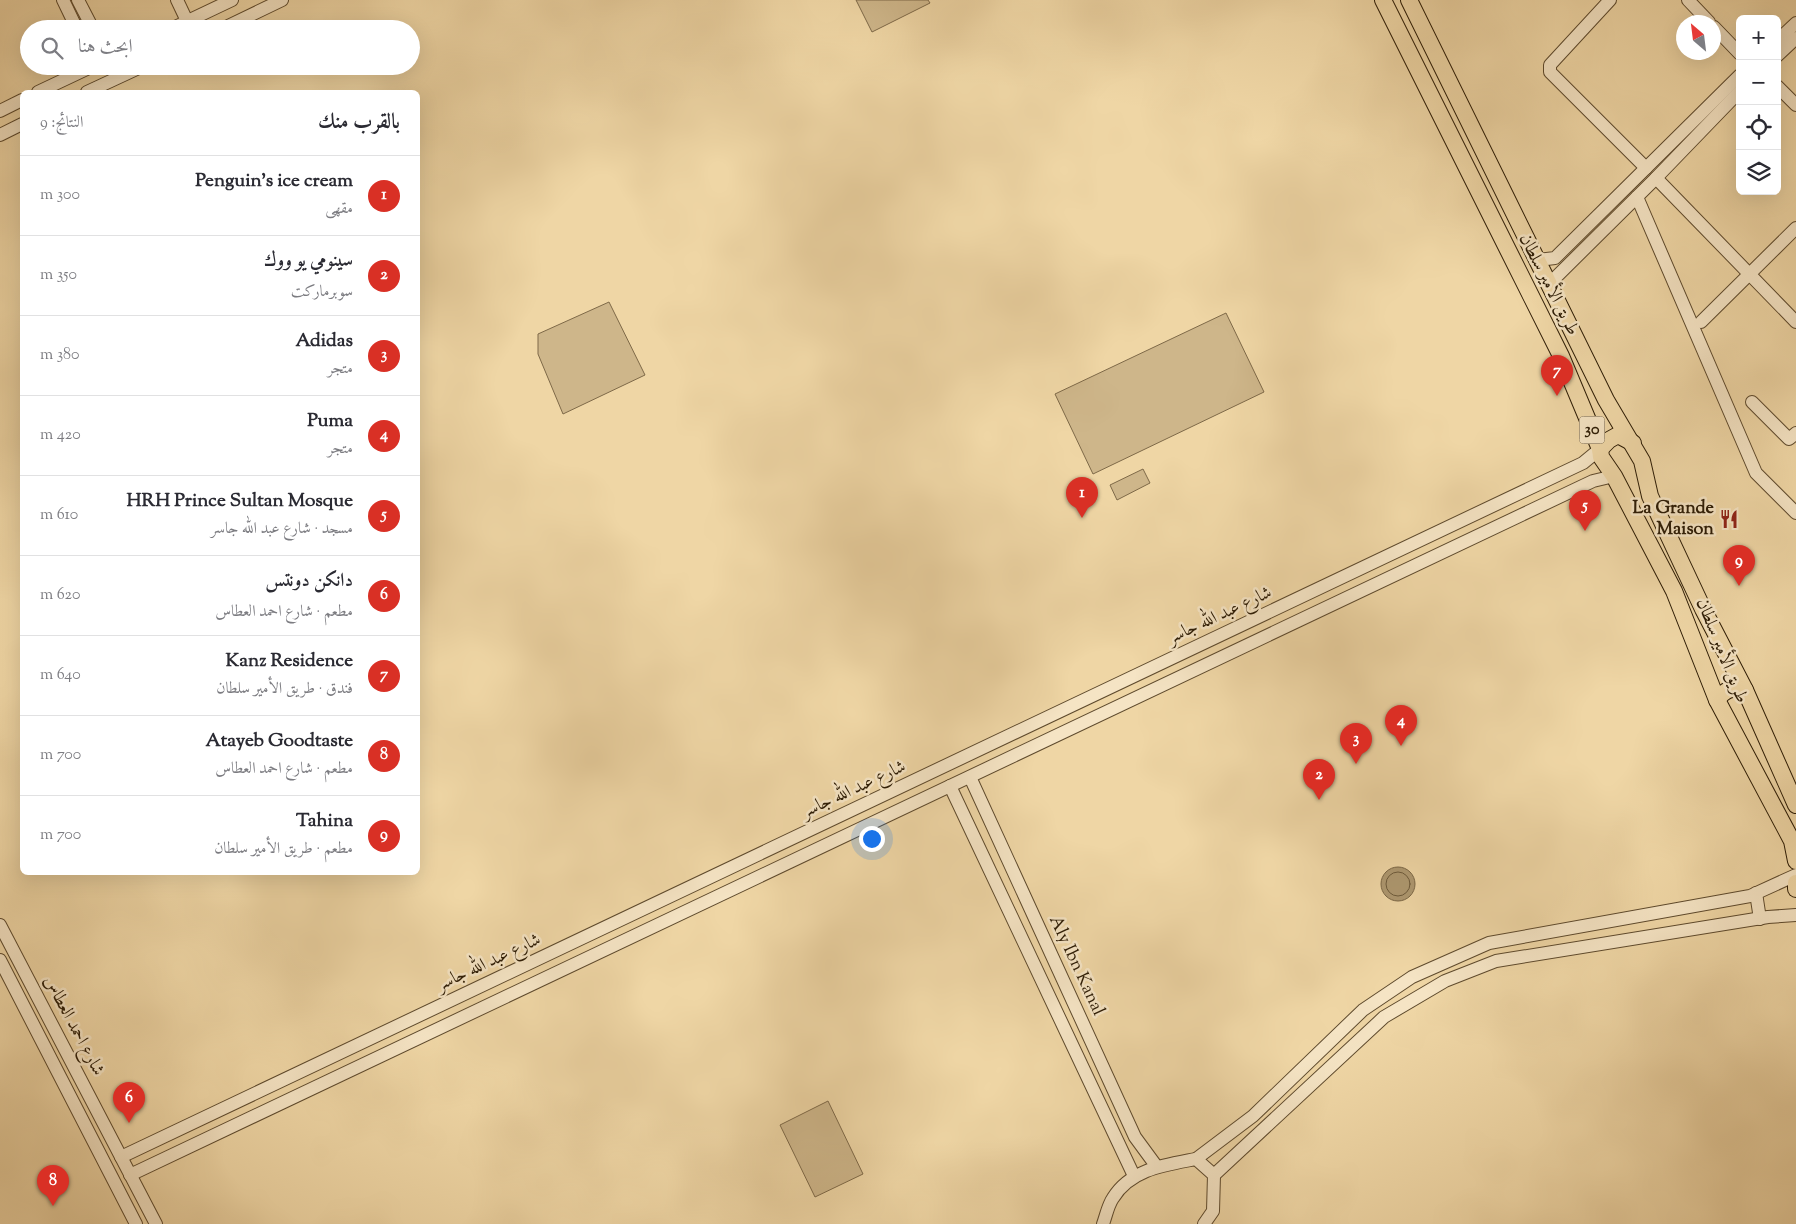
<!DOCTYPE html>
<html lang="ar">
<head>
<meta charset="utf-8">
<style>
  :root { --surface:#fff; --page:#f2f2f3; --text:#2b2b33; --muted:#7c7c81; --line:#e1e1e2; --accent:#d93025 }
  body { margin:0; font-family:"Sorts Mill Goudy",Amiri,serif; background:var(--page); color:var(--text); direction:rtl }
  .controls { position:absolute; right:15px; top:15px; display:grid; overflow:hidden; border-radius:8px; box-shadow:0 5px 20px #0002 }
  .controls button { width:45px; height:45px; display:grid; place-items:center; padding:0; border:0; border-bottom:1px solid var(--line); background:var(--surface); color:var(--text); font:25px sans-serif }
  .compass { position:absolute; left:1676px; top:15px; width:45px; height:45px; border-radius:50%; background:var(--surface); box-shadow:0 5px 20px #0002; rotate:332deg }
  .you { position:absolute; left:871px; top:838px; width:18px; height:18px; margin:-12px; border:4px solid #fff; border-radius:50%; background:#1a73e8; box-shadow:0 0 0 8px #1a73e833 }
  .badge { display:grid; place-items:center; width:32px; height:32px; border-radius:50%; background:var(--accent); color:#fff; font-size:16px; font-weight:700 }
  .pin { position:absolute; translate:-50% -41px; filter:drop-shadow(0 1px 2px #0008) }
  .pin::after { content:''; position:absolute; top:26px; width:18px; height:15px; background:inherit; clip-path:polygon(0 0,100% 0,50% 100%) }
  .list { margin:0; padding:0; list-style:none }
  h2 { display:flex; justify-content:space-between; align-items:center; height:65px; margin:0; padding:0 20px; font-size:21px }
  h2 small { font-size:16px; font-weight:400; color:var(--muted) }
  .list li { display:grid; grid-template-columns:32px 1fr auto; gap:15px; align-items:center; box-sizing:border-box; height:80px; padding:0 20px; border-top:1px solid var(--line) }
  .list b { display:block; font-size:19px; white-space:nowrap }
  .list p { margin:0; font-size:16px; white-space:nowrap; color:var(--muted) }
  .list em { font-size:16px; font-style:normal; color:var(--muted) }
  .icon { flex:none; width:28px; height:28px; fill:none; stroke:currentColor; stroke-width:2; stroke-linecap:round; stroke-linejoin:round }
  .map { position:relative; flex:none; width:1796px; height:1224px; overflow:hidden; direction:ltr }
  .search { position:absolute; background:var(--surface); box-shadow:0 5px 20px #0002; left:20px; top:20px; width:400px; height:55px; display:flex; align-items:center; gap:12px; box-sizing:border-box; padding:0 18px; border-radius:28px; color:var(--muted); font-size:19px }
  .panel { position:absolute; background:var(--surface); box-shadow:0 5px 20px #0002; left:20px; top:90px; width:400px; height:785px; border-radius:8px; direction:rtl }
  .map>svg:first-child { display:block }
</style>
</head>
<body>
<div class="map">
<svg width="1796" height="1224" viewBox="0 0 1796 1224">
  <rect width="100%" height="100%" fill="#efd6a5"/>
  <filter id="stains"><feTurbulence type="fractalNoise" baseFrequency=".004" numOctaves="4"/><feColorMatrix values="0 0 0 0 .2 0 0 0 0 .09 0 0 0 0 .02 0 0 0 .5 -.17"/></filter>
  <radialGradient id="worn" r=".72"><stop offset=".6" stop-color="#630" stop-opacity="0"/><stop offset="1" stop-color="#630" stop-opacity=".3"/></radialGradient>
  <g fill="#ceb68a" stroke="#7e6948">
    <path d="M 856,0 L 928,0 L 930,3 L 872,32 Z"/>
    <path d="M 609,302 L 645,375 L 563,414 L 538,354 L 538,334 Z"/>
    <path d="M 1226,313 L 1264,392 L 1093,474 L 1055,394 Z"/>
    <path d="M 1143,469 L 1150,483 L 1117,500 L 1110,485 Z"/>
    <path d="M 828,1101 L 863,1174 L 815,1197 L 780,1125 Z"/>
  </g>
  <circle fill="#ad976f" stroke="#7a6645" cx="1398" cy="884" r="17"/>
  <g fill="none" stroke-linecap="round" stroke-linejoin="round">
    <circle stroke="#6d5a3a" stroke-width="1" cx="1398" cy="884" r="12"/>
    <g stroke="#5e4a2d" stroke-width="14">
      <g id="minor">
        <path d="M 63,0 L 77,29"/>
        <path d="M 78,0 L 93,29"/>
        <path d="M 177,0 L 187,21"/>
        <path d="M 1610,0 L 1550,65 L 1550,72 L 1646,168"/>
        <path d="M 1688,0 L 1709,22"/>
        <path d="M 1714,27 L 1740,54"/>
        <path d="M 171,29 L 232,0"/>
        <path d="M 222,29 L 282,0"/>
        <path d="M 1777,41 L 1796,23"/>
        <path d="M 1777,56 L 1796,38"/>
        <path d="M 1777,86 L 1796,105"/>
        <path d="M 38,92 L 93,66"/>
        <path d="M 87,92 L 143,66"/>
        <path d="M 0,111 L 22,100"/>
        <path d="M 0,135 L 22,124"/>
        <path d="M 1656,178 L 1796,322"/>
        <path d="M 1637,197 L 1756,473 L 1796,513"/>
        <path d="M 1538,260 L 1555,258 L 1740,75"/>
        <path d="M 1549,284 L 1656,178 L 1740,91"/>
        <path d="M 1701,322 L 1796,228"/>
        <path d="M 1752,402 L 1789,439 L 1796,433"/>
        <path d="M 970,777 L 1135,1137 L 1157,1167"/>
        <path d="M 950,786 L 1134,1176"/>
        <path d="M 1756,893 L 1760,919"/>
        <path d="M 0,925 L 156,1224"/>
        <path d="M 0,960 L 136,1224"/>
        <path d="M 121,1157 L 1583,463 L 1600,449"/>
        <path d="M 1196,1159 L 1253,1116 L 1363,1010 L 1412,977 L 1489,943 L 1750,896 L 1796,875"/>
        <path d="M 130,1175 L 1593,481 L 1614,476"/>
        <path d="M 1214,1175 L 1384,1017 L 1445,981 L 1496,961 L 1768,917 L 1796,915"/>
        <path d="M 1103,1224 C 1106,1216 1108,1205 1113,1198 C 1131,1169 1165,1165 1196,1159 L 1214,1175 L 1213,1211 L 1204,1224"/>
      </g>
    </g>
    <g stroke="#2d1c05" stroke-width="18">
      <g id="major">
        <path d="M 1383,0 L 1561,356 L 1600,449 L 1601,457 L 1614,476 L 1674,591 L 1717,700 L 1792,841 L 1796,861"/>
        <path d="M 1409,0 L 1606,400 L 1642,461 L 1650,496 L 1703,609 L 1745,690 L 1796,805"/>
        <path d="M 1600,449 L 1609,440 L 1618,435 L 1633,443"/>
        <path d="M 1717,700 C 1725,689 1732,687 1745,690"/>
        <path d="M 1796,883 L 1796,889"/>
      </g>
    </g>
    <use href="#minor" stroke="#f5e4c4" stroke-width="12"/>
    <use href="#major" stroke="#efd6a5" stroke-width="16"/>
  </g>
  <defs>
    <g id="restaurant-bare" transform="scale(1.5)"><path d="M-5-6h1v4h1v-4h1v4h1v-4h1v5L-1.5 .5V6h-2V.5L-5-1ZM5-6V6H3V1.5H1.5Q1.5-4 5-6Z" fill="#8f2418" stroke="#f5e4c4" stroke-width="2.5" paint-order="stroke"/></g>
  </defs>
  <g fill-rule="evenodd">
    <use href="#restaurant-bare" x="1729" y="519"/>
  </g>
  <g text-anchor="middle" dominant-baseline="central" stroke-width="5" stroke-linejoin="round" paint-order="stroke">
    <rect fill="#f5e4c4" stroke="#69583e" stroke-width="1" x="1579.5" y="416.5" width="25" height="27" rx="4"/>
    <g font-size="16" font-weight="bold" fill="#2d1c05">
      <text x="1592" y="430">30</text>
    </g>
    <g font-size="18" fill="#2d1c05" stroke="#f5e4c4">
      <text transform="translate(1548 285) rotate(63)">طريق الأمير سلطان</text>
      <text transform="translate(1220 616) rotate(-25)">شارع عبد الله جاسر</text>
      <text transform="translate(1721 651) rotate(68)">طريق الأمير سلطان</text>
      <text transform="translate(854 790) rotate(-25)">شارع عبد الله جاسر</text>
      <text transform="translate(489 963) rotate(-25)">شارع عبد الله جاسر</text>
      <text transform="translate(1076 966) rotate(65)">Aly Ibn Kanal</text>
      <text transform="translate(73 1026) rotate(62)">شارع احمد العطاس</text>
    </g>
    <g font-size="18" font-weight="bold" fill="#2d1c05" stroke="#f5e4c4" text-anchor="end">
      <text x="1714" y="509">La Grande<tspan x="1714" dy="21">Maison</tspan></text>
    </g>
  </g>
  <rect width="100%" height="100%" filter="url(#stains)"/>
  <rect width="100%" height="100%" fill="url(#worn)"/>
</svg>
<div class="controls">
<button>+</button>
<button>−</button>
<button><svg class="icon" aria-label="locate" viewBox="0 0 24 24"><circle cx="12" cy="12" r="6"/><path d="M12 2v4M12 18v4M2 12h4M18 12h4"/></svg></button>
<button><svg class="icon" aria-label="layers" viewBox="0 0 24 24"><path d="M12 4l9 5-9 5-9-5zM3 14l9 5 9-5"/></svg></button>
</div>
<svg class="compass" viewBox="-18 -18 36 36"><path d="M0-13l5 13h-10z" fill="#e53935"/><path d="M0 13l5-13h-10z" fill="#7c7c81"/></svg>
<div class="you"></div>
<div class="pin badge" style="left:1082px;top:518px">1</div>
<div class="pin badge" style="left:1319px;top:800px">2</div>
<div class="pin badge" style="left:1356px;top:764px">3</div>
<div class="pin badge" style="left:1401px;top:746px">4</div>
<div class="pin badge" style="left:1585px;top:531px">5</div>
<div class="pin badge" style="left:129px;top:1123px">6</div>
<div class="pin badge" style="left:1557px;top:396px">7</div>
<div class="pin badge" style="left:53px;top:1206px">8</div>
<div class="pin badge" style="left:1739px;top:586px">9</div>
<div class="search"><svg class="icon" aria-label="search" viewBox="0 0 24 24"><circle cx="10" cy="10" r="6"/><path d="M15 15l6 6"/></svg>ابحث هنا</div>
<section class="panel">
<h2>بالقرب منك<small>النتائج: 9</small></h2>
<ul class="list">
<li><span class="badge">1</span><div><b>Penguin's ice cream</b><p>مقهى</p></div><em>300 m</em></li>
<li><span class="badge">2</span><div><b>سينومي يو ووك</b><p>سوبرماركت</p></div><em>350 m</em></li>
<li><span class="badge">3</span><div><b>Adidas</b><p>متجر</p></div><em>380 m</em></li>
<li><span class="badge">4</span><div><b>Puma</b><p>متجر</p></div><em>420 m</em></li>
<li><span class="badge">5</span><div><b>HRH Prince Sultan Mosque</b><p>مسجد · شارع عبد الله جاسر</p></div><em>610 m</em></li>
<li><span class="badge">6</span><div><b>دانكن دونتس</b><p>مطعم · شارع احمد العطاس</p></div><em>620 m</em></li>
<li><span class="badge">7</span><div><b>Kanz Residence</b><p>فندق · طريق الأمير سلطان</p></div><em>640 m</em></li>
<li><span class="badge">8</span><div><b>Atayeb Goodtaste</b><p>مطعم · شارع احمد العطاس</p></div><em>700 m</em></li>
<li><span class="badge">9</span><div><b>Tahina</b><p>مطعم · طريق الأمير سلطان</p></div><em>700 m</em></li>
</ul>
</section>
</div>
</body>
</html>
